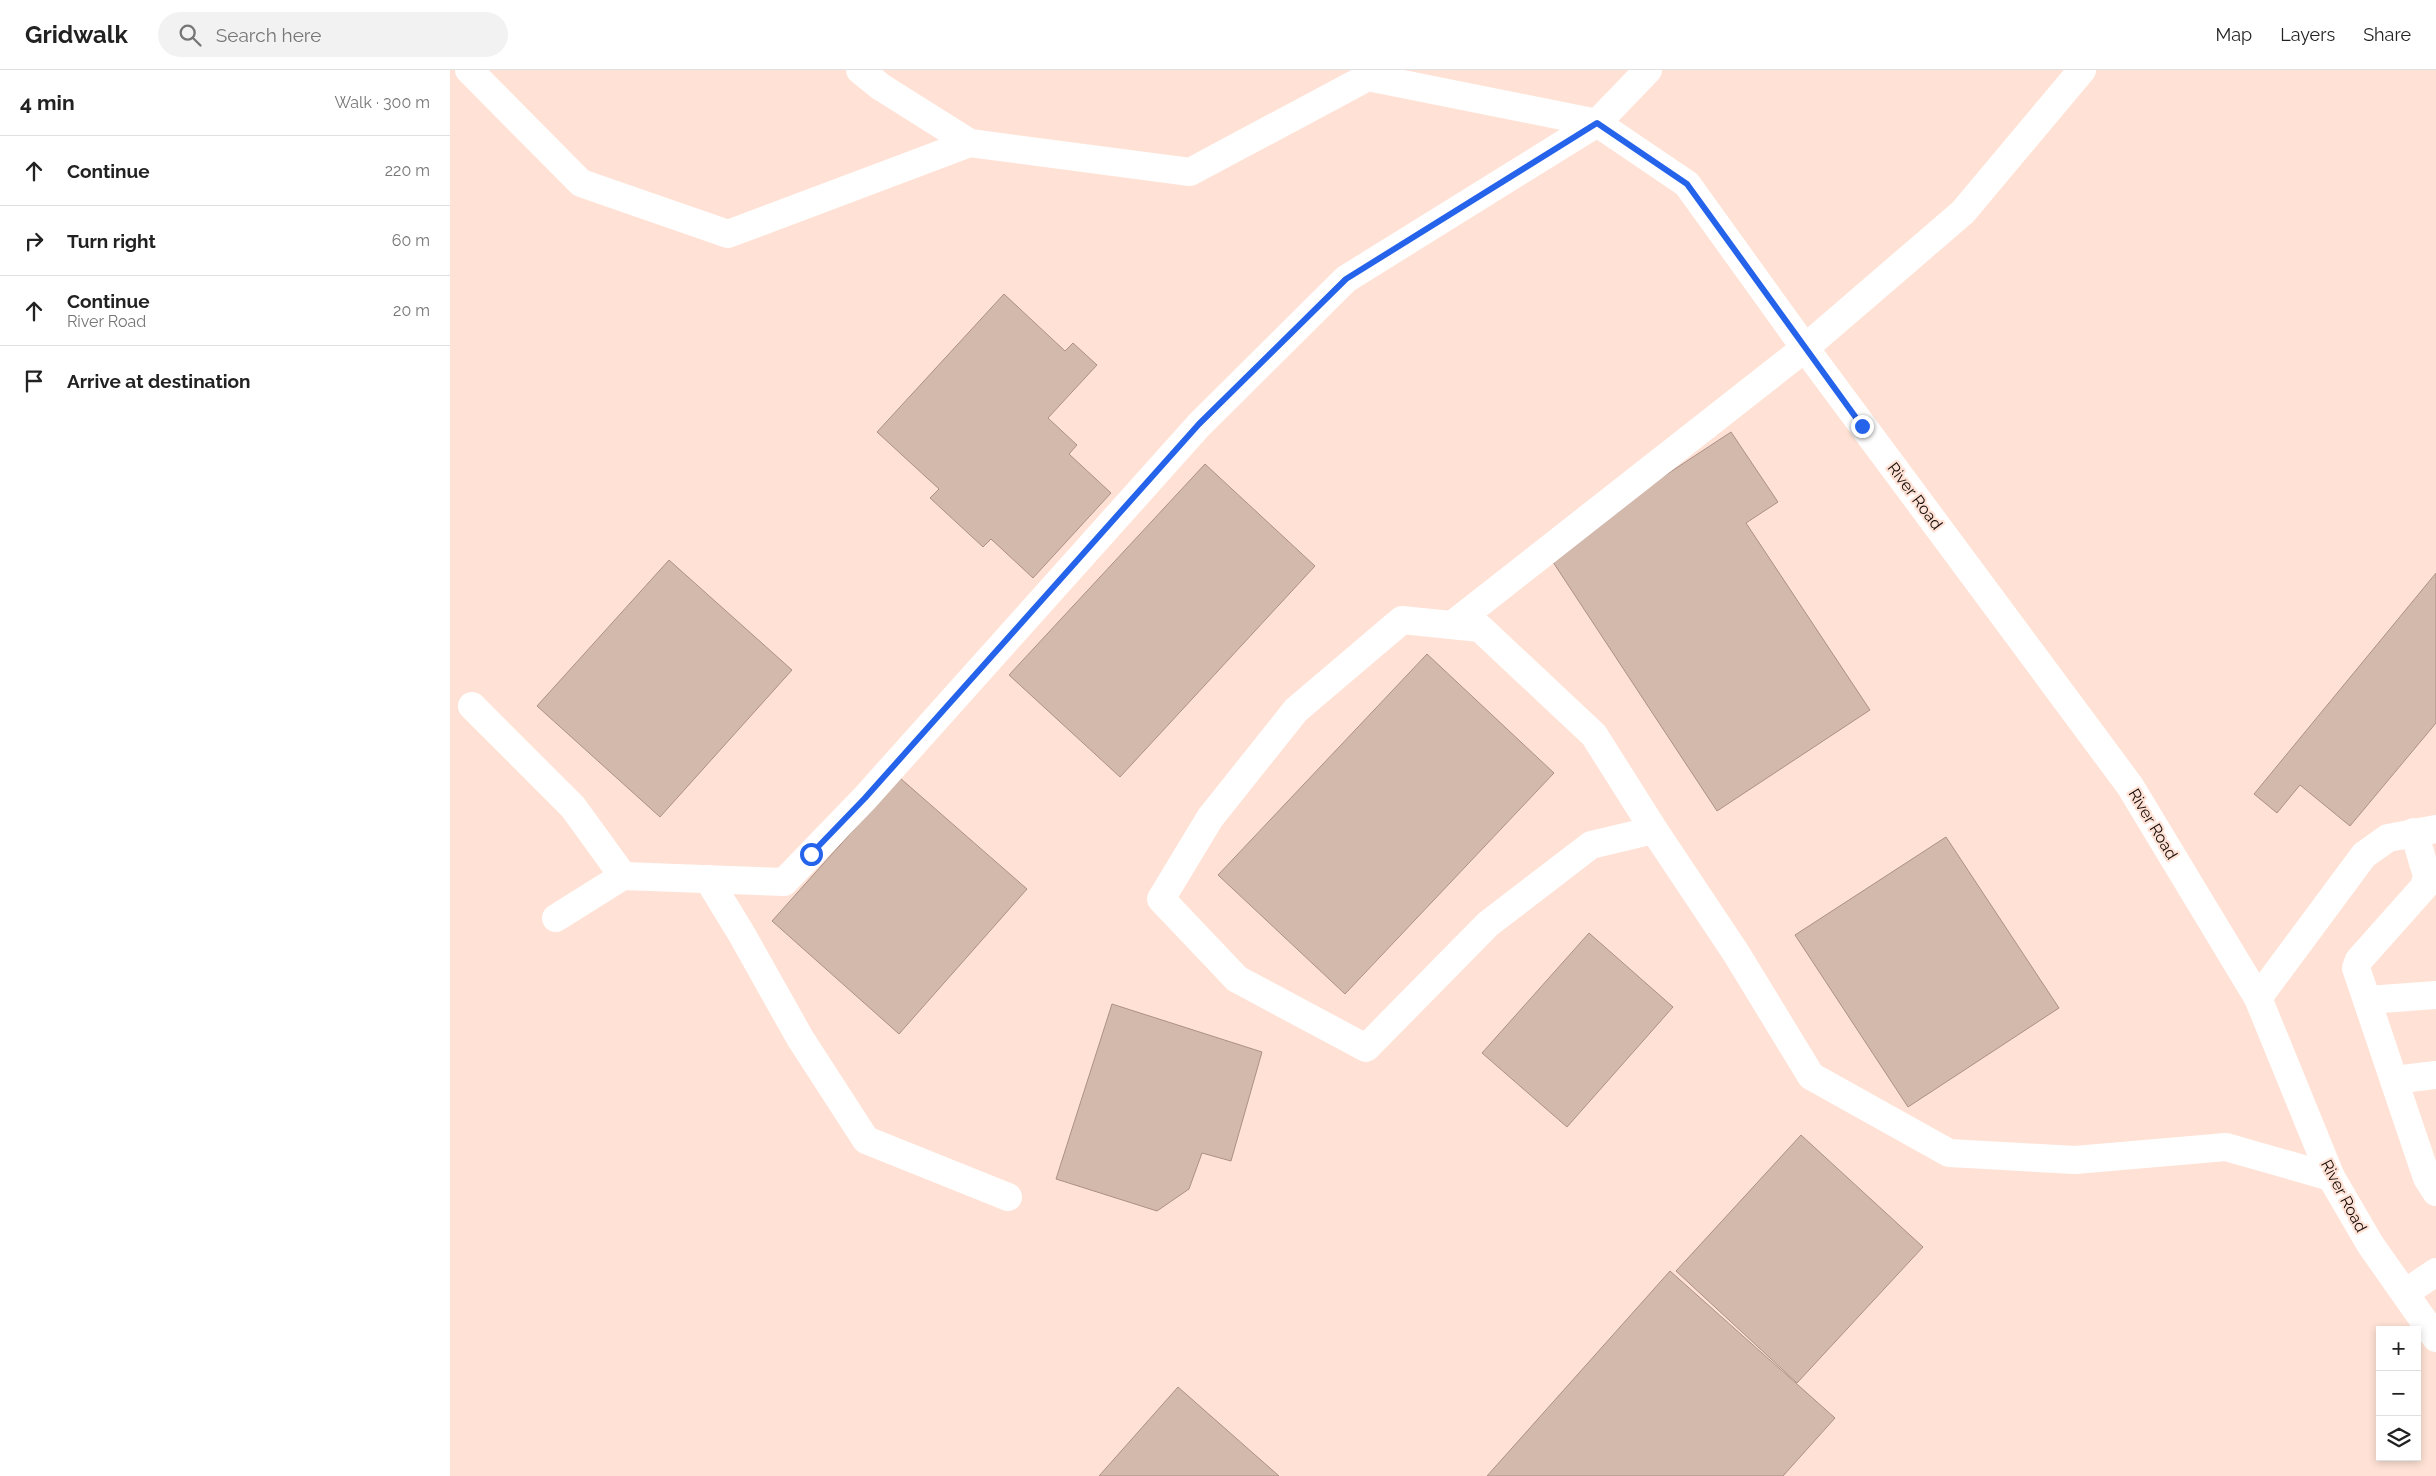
<!DOCTYPE html>
<html lang="en">
<head>
<meta charset="utf-8">
<style>
  :root { --surface:#fff; --page:#f2f2f2; --text:#222; --muted:#767676; --line:#e0e0e0 }
  body { margin:0; font-family:Raleway,sans-serif; background:var(--page); color:var(--text) }
  .controls { position:absolute; right:15px; bottom:15px; display:grid; overflow:hidden; border-radius:0px; box-shadow:0 2px 8px #0003 }
  .controls button { width:45px; height:45px; display:grid; place-items:center; padding:0; border:0; border-bottom:1px solid var(--line); background:var(--surface); color:var(--text); font:25px sans-serif }
  .stop { position:absolute; width:15px; height:15px; margin:-11px; border:4px solid #2563eb; border-radius:50%; background:#fff }
  .stop.end { background:#2563eb; border-color:#fff; box-shadow:0 1px 5px #0008 }
  .list { margin:0; padding:0; list-style:none }
  h2 { display:flex; justify-content:space-between; align-items:center; height:65px; margin:0; padding:0 20px; font-size:21px }
  h2 small { font-size:16px; font-weight:400; color:var(--muted) }
  .list li { display:grid; grid-template-columns:32px 1fr auto; gap:15px; align-items:center; box-sizing:border-box; height:70px; padding:0 20px; border-top:1px solid var(--line) }
  .list b { display:block; font-size:19px; white-space:nowrap }
  .list p { margin:0; font-size:16px; white-space:nowrap; color:var(--muted) }
  .list em { font-size:16px; font-style:normal; color:var(--muted) }
  .icon { flex:none; width:28px; height:28px; fill:none; stroke:currentColor; stroke-width:2; stroke-linecap:round; stroke-linejoin:round }
  .map { position:relative; flex:none; width:1986px; height:1406px; overflow:hidden }
  header { display:flex; align-items:center; gap:30px; box-sizing:border-box; height:70px; padding:0 25px; background:var(--surface); border-bottom:1px solid var(--line) }
  header strong { font-size:24px }
  nav { display:flex; gap:28px; margin-inline-start:auto; font-size:18px }
  .search { width:350px; height:45px; background:var(--page); display:flex; align-items:center; gap:12px; box-sizing:border-box; padding:0 18px; border-radius:28px; color:var(--muted); font-size:19px }
  main { display:flex }
  aside { flex:1; background:var(--surface) }
  .map>svg:first-child { display:block }
</style>
</head>
<body>
<header>
<strong>Gridwalk</strong>
<div class="search"><svg class="icon" aria-label="search" viewBox="0 0 24 24"><circle cx="10" cy="10" r="6"/><path d="M15 15l6 6"/></svg>Search here</div>
<nav><a>Map</a><a>Layers</a><a>Share</a></nav>
</header>
<main>
<aside>
<h2>4 min<small>Walk · 300 m</small></h2>
<ul class="list">
<li><svg class="icon" aria-label="ahead" viewBox="0 0 24 24"><path d="M12 20V5M6 11l6-6 6 6"/></svg><div><b>Continue</b></div><em>220 m</em></li>
<li><svg class="icon" aria-label="right" viewBox="0 0 24 24"><path d="M7 20v-9h11M14 6l5 5-5 5"/></svg><div><b>Turn right</b></div><em>60 m</em></li>
<li><svg class="icon" aria-label="ahead" viewBox="0 0 24 24"><path d="M12 20V5M6 11l6-6 6 6"/></svg><div><b>Continue</b><p>River Road</p></div><em>20 m</em></li>
<li><svg class="icon" aria-label="arrive" viewBox="0 0 24 24"><path d="M6 21V4h12l-3 4 3 4H6"/></svg><div><b>Arrive at destination</b></div></li>
</ul>
</aside>
<div class="map">
<svg width="1986" height="1406" viewBox="0 0 1986 1406">
  <rect width="100%" height="100%" fill="#ffe2d5"/>
  <g fill="#d3b8ac" stroke="#ab9185">
    <path d="M 554,224 L 615,281 L 623,273 L 647,295 L 598,348 L 627,375 L 619,384 L 661,423 L 583,508 L 541,469 L 533,477 L 480,428 L 489,419 L 427,362 Z"/>
    <path d="M 1281,362 L 1328,432 L 1296,453 L 1420,640 L 1267,741 L 1097,483 Z"/>
    <path d="M 755,394 L 865,496 L 670,707 L 559,605 Z"/>
    <path d="M 219,490 L 342,600 L 210,747 L 87,636 Z"/>
    <path d="M 1986,503 L 1986,653 L 1900,756 L 1850,715 L 1827,743 L 1804,724 Z"/>
    <path d="M 977,584 L 1104,703 L 895,924 L 768,805 Z"/>
    <path d="M 450,708 L 577,819 L 449,964 L 322,851 Z"/>
    <path d="M 1496,767 L 1609,938 L 1458,1037 L 1345,865 Z"/>
    <path d="M 1139,863 L 1223,937 L 1117,1057 L 1032,983 Z"/>
    <path d="M 662,934 L 812,982 L 781,1091 L 752,1083 L 739,1119 L 707,1141 L 606,1109 Z"/>
    <path d="M 1351,1065 L 1473,1177 L 1347,1313 L 1226,1201 Z"/>
    <path d="M 1220,1201 L 1385,1348 L 1333,1406 L 1037,1406 Z"/>
    <path d="M 728,1317 L 829,1406 L 649,1406 Z"/>
  </g>
  <g fill="none" stroke-linecap="round" stroke-linejoin="round">
    <g stroke="#fff" stroke-width="28">
      <path d="M 19,0 L 131,113 L 278,164 L 520,73"/>
      <path d="M 410,0 L 431,17 L 520,73 L 740,102 L 918,7 L 1147,53 L 1237,114 L 1355,278 L 1680,716 L 1808,928 L 1881,1107 L 1920,1174 L 1986,1268"/>
      <path d="M 1002,555 L 1355,278 L 1513,142 L 1632,0"/>
      <path d="M 22,636 L 123,737 L 173,806"/>
      <path d="M 1204,760 L 1144,665 L 1030,558 L 952,550 L 846,640 L 760,748 L 711,829 L 787,909 L 916,978 L 1038,854 L 1141,775 L 1204,760 L 1286,883 L 1361,1006 L 1499,1083 L 1625,1090 L 1776,1077 L 1881,1107"/>
      <path d="M 1964,762 L 1977,806 L 1974,817 L 1909,890 L 1906,898 L 1977,1108 L 1986,1122"/>
      <path d="M 258,809 L 291,863 L 350,968 L 416,1070 L 558,1127"/>
      <path d="M 106,848 L 173,806 L 334,812 L 415,728 L 749,355 L 896,209 L 1147,53 L 1198,0"/>
      <path d="M 1808,928 L 1914,785 L 1938,768 L 1986,759"/>
      <path d="M 1918,930 L 1986,925"/>
      <path d="M 1944,1010 L 1986,1005"/>
      <path d="M 1955,1223 L 1986,1202"/>
    </g>
  </g>
  <g fill="none" stroke-linecap="round" stroke-linejoin="round">
    <path stroke="#2563eb" stroke-width="6" d="M 361,784 L 415,728 L 749,354 L 896,209 L 1147,53 L 1237,114 L 1412,356"/>
  </g>
  <g text-anchor="middle" dominant-baseline="central" stroke-width="4.5" stroke-linejoin="round" paint-order="stroke">
    <g font-size="16" fill="#150c08" stroke="#ffe2d5">
      <text transform="translate(1465 426) rotate(53)">River Road</text>
      <text transform="translate(1703 754) rotate(59)">River Road</text>
      <text transform="translate(1894 1126) rotate(62)">River Road</text>
    </g>
  </g>
</svg>
<div class="controls">
<button>+</button>
<button>−</button>
<button><svg class="icon" aria-label="layers" viewBox="0 0 24 24"><path d="M12 4l9 5-9 5-9-5zM3 14l9 5 9-5"/></svg></button>
</div>
<div class="stop" style="left:361px;top:784px"></div>
<div class="stop end" style="left:1412px;top:356px"></div>
</div>
</main>
</body>
</html>
